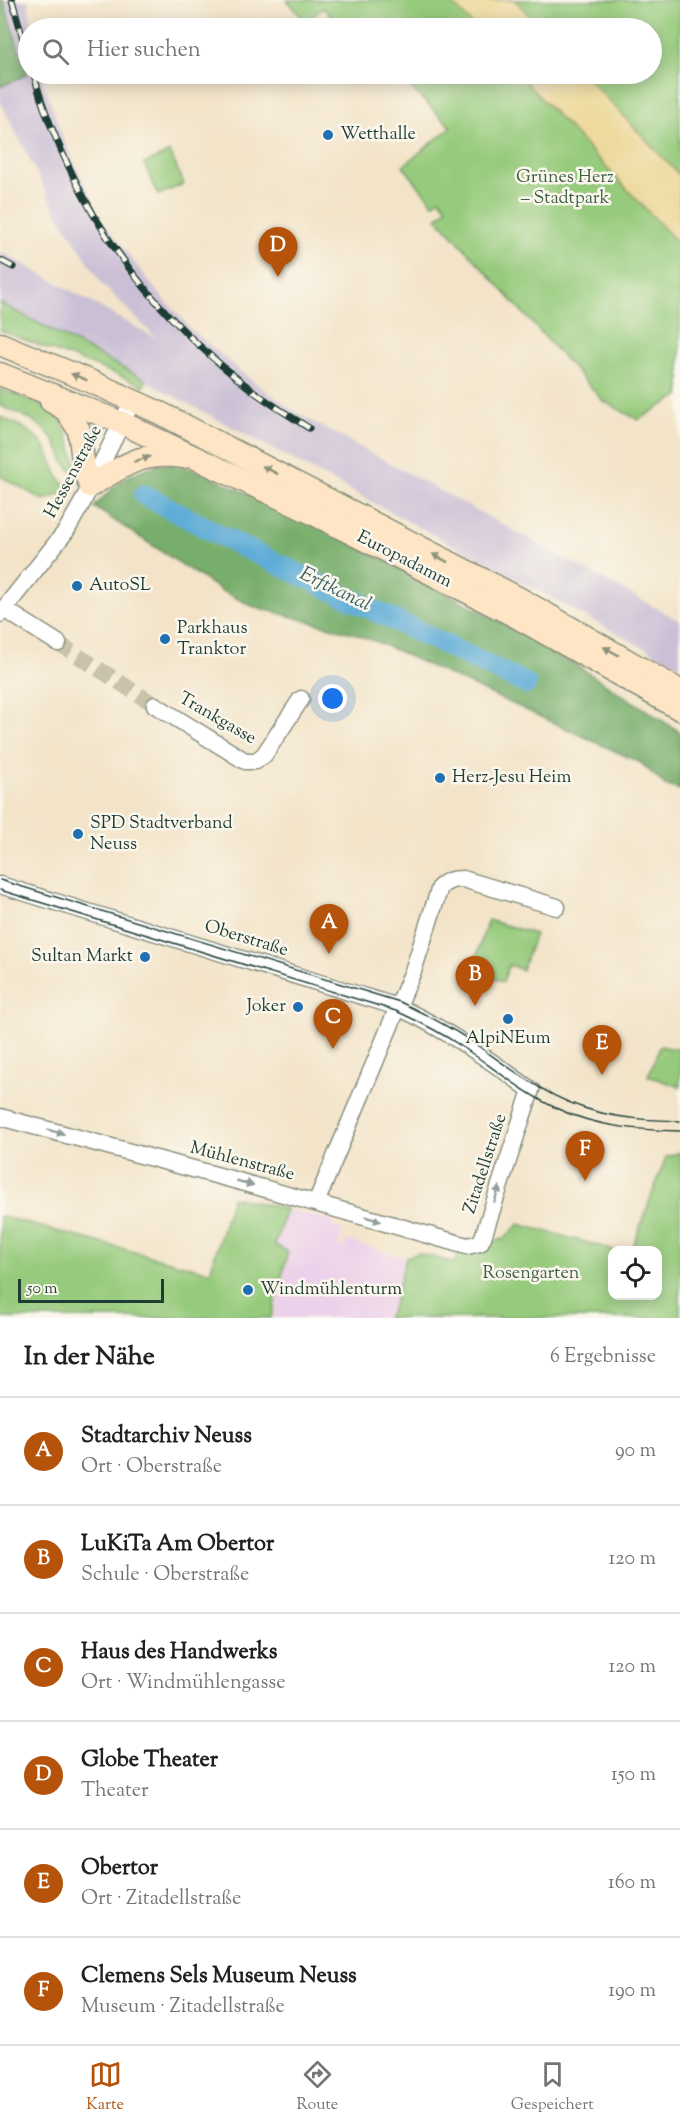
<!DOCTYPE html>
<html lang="de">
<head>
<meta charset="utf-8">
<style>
  :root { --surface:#fff; --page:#f2f2f2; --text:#202124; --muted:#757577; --line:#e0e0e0; --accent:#b45309 }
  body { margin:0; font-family:"Sorts Mill Goudy",serif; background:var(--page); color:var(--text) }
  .controls { position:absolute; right:18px; bottom:18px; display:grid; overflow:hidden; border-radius:12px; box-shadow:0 3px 15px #0003 }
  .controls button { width:54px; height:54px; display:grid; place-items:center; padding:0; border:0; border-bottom:2px solid var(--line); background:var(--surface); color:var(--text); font:30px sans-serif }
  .scale { position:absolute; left:18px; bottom:15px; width:146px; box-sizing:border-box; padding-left:6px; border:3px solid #1f3d34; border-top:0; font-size:16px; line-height:21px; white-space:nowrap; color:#1f3d34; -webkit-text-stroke:4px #fbf7ec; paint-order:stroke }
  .you { position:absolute; left:333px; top:699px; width:21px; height:21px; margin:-15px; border:4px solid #fff; border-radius:50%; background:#1a73e8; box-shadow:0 0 0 9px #1a73e833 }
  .badge { display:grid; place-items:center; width:39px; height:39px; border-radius:50%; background:var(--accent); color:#fff; font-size:20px; font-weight:700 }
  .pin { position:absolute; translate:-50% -50px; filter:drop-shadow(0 2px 3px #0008) }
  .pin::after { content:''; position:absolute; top:32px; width:21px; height:18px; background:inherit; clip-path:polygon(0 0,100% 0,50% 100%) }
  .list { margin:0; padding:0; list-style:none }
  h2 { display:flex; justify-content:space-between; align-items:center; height:78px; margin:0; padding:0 24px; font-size:26px }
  h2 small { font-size:20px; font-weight:400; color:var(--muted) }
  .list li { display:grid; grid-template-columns:39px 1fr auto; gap:18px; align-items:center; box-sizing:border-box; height:108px; padding:0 24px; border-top:2px solid var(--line) }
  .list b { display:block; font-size:22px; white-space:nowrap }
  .list p { margin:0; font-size:20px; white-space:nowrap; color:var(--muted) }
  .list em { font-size:20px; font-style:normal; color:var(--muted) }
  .icon { flex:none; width:33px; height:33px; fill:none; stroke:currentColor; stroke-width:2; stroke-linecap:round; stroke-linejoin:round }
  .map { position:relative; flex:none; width:680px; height:1318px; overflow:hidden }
  .search { position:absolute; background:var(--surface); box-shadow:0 3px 15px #0003; left:18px; right:18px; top:18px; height:66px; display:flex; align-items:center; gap:15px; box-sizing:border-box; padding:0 21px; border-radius:33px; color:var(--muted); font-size:22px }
  .sheet { height:726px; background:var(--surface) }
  nav { display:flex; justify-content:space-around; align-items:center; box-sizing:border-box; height:84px; border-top:2px solid var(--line); background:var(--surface); font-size:16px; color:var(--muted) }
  nav a { display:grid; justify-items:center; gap:3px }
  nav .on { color:var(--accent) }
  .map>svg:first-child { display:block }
</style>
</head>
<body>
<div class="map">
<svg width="680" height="1318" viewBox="0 0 680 1318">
  <rect width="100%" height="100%" fill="#fbf7ec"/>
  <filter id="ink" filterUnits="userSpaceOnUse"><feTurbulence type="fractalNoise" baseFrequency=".0167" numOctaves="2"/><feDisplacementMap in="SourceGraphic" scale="12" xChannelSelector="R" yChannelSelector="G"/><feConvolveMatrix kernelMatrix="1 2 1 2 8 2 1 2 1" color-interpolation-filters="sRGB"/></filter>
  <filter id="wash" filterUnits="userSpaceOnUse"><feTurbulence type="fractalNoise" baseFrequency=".008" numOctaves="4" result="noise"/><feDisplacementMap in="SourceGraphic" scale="24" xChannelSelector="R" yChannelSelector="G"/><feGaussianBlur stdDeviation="1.35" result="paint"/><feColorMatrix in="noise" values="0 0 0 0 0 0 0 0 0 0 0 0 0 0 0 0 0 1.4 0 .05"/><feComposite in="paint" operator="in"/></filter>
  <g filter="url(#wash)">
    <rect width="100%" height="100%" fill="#f3e4c9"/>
    <path fill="#ecd1ea" d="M 287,1209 L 334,1221 L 333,1227 L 343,1230 L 339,1246 L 344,1248 L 346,1240 L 404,1258 L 391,1309 L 384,1318 L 273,1318 L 289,1252 L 276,1245 Z"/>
    <path fill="#cbbfd5" d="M 3,0 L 28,0 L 32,28 L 28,28 L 28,74 L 41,74 L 63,139 L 101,219 L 155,289 L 191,329 L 250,379 L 299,414 L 680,621 L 680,667 L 0,303 L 0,251 L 157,339 L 102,284 L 55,209 L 0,101 L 0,87 L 27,73 Z"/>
    <g fill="#96ca7c" stroke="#5a8458" stroke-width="1.5">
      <path d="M 287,0 L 680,0 L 680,395 L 638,420 L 603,401 L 437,218 L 447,208 L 440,199 L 433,204 L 403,166 L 451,127 L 397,74 L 652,74 L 652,28 L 344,28 L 323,8 L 306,22 Z"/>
      <path d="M 170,152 L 184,184 L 158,195 L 144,164 Z"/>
      <path d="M 0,303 L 146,380 L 144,386 C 97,365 48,350 0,330 Z"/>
      <path d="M 0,389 C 20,397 54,404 64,426 C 70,439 73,453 77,467 L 73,472 C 62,464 61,450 53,439 C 40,421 20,414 0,406 Z"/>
      <path d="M 0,417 C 14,423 30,429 40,441 C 53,455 53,477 69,488 L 61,494 L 43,500 L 0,476 Z"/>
      <path d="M 488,920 L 535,934 L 522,970 L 509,965 L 503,982 L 472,970 Z"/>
      <path d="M 660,1046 L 680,1050 L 680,1087 L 648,1076 Z"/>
      <path d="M 680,1152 L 680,1318 L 386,1318 L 392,1310 L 406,1257 L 418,1253 L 455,1263 L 458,1250 L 503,1239 L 519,1224 L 614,1250 L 612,1250 L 612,1296 L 658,1296 L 658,1250 L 635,1250 L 634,1243 L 666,1157 Z"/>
      <path d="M 232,1197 L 286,1209 L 275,1245 L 288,1252 L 271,1318 L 0,1318 L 0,1216 L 210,1272 Z"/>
    </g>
    <g fill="#78ae6c" stroke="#4c7650" stroke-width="1.5" fill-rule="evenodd">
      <path d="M 0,0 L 3,0 L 27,74 L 0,87 Z"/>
      <path d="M 170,464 L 197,470 L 326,530 L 416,577 L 545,645 L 680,732 L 680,790 L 665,785 L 641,763 L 384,645 L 356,634 L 252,606 L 222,591 L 94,507 C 119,481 132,467 170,464 ZM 148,490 L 242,540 L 530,678 L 525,690 L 237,551 L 142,499 Z"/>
    </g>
    <g fill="#eeda9e" stroke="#868c69" stroke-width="1.5">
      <path d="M 449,0 L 515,0 L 541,28 L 476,28 Z"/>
      <path d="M 518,74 L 584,74 L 680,176 L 680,245 Z"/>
    </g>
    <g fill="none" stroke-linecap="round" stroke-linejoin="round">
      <path stroke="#5dacd7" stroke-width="21" d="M 144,495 L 239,545 L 526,684"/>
    </g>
  </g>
  <g filter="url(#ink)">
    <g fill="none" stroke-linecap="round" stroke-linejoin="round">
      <path stroke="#c9c3ab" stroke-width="16" stroke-dasharray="16 8" stroke-linecap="butt" d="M 58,643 L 155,705"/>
      <g stroke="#89907e" stroke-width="19">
        <g id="street">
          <path d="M 4,609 L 58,643"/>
          <path d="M 0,614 L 66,531 L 81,505 L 133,400"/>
          <path d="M 155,705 L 245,761 L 256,761 L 264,755 L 301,699"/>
          <path d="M 0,885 L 398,1007 C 446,1029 488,1059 531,1090 L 483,1237 L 480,1243 L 467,1246 L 234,1180 L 0,1117"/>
          <path d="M 316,1203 L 413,971 L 440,887 C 448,880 453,879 463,879 L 557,907"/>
        </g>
      </g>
      <g stroke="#89907e" stroke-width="25">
        <g id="secondary">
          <path d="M 0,344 L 92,382 L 162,414 L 522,600 L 680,691"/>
          <path d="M 0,374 L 122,423 L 310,512 L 515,616 L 680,709"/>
          <path d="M 51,401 L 66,410 L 79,430 L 84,468 L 90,486 C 125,465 141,451 184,457"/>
        </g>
      </g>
      <use href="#street" stroke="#fff" stroke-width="16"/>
      <use href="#secondary" stroke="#fde5c5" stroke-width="22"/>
      <g stroke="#1f3d34" stroke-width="1.5">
        <path d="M 0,880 L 400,1002 C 423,1013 446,1025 468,1039 C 509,1067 546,1098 594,1111 C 622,1119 651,1120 680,1121"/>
        <path d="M 0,890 L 396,1011 C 418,1021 440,1032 461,1046 C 493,1067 523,1093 558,1109 C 597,1127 638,1130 680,1131"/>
      </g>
      <g stroke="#1f3d34" stroke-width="7">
        <g id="rail">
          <path d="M 12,0 L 28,56"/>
          <path d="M 34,74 C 41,104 54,135 67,163 C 109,256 171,328 252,390 C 270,404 290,416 309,428"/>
          <path d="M 0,260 L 13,267"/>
        </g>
      </g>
      <use href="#rail" stroke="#fbf7ec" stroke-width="4.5" stroke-dasharray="14" stroke-linecap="butt"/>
    </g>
    <defs><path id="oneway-solid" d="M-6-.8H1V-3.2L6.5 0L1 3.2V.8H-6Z" transform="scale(1.5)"/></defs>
    <g fill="#8e917c">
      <use href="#oneway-solid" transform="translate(79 377) rotate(-158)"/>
      <use href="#oneway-solid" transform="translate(142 459) rotate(-18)"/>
      <use href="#oneway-solid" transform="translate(270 470) rotate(-153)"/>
      <use href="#oneway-solid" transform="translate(440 558) rotate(-153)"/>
      <use href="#oneway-solid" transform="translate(611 651) rotate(-151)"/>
    </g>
    <g fill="#8f9e9a">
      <use href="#oneway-solid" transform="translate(56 1132) rotate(15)"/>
      <use href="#oneway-solid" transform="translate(245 1183) rotate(16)"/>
      <use href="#oneway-solid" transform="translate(497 1194) rotate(-72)"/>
      <use href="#oneway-solid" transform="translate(373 1219) rotate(16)"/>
    </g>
  </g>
  <g fill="#1f6fb2" stroke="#fbf7ec" stroke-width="2">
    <circle cx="328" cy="135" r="6"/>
    <circle cx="77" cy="586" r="6"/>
    <circle cx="165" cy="639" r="6"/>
    <circle cx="440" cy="778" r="6"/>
    <circle cx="78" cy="834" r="6"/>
    <circle cx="145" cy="957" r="6"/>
    <circle cx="298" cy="1007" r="6"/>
    <circle cx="508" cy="1019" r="6"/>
    <circle cx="248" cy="1290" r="6"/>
  </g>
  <g text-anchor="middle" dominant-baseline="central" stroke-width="5" stroke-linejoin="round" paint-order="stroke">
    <g font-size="18" fill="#1f3d34" stroke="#fbf7ec" text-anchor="start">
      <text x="340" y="135">Wetthalle</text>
      <text x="89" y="586">AutoSL</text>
      <text x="177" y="629">Parkhaus<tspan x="177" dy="21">Tranktor</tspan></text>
      <text x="452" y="778">Herz-Jesu Heim</text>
      <text x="90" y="824">SPD Stadtverband<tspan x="90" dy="21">Neuss</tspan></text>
      <text x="133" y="957" text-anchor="end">Sultan Markt</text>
      <text x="286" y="1007" text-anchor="end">Joker</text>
      <text x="508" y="1039" text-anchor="middle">AlpiNEum</text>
      <text x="260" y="1290">Windmühlenturm</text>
    </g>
    <g font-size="18" fill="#3d6046" stroke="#fbf7ec">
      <text x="565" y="178">Grünes Herz<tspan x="565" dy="21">– Stadtpark</tspan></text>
      <text x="531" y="1274">Rosengarten</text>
    </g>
    <g font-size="18" fill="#1f3d34" stroke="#fbf7ec">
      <text transform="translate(74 472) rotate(-62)">Hessenstraße</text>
      <text transform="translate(404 560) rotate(27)">Europadamm</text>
      <text transform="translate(217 719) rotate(30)">Trankgasse</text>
      <text transform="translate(246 939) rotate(17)">Oberstraße</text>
      <text transform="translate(242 1162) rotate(15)">Mühlenstraße</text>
      <text transform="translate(486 1164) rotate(-72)">Zitadellstraße</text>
    </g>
    <g font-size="20" font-style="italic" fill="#325e65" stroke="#fbf7ec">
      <text transform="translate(335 590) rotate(26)">Erftkanal</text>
    </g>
  </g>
</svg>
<div class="controls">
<button><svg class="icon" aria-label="locate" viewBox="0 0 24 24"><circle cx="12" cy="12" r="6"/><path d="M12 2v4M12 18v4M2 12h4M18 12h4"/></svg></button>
</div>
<div class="scale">50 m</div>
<div class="you"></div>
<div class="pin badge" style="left:329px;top:954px">A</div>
<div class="pin badge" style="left:475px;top:1006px">B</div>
<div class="pin badge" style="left:333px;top:1049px">C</div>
<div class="pin badge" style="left:278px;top:277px">D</div>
<div class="pin badge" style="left:602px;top:1075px">E</div>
<div class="pin badge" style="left:585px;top:1181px">F</div>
<div class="search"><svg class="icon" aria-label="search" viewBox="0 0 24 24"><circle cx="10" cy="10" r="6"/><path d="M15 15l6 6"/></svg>Hier suchen</div>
</div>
<section class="sheet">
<h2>In der Nähe<small>6 Ergebnisse</small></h2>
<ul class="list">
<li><span class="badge">A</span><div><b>Stadtarchiv Neuss</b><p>Ort · Oberstraße</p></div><em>90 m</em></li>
<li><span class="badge">B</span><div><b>LuKiTa Am Obertor</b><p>Schule · Oberstraße</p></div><em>120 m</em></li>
<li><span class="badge">C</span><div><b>Haus des Handwerks</b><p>Ort · Windmühlengasse</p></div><em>120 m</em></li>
<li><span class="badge">D</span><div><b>Globe Theater</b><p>Theater</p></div><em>150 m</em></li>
<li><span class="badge">E</span><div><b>Obertor</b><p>Ort · Zitadellstraße</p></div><em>160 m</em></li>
<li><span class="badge">F</span><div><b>Clemens Sels Museum Neuss</b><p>Museum · Zitadellstraße</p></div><em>190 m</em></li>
</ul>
</section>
<nav>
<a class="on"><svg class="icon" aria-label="map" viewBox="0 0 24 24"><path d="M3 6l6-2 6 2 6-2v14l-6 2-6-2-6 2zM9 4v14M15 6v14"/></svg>Karte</a>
<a><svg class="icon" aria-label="directions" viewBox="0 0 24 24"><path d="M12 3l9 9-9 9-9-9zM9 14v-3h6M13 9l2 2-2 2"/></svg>Route</a>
<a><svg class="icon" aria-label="saved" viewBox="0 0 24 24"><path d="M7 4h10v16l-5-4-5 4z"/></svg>Gespeichert</a>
</nav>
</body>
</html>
